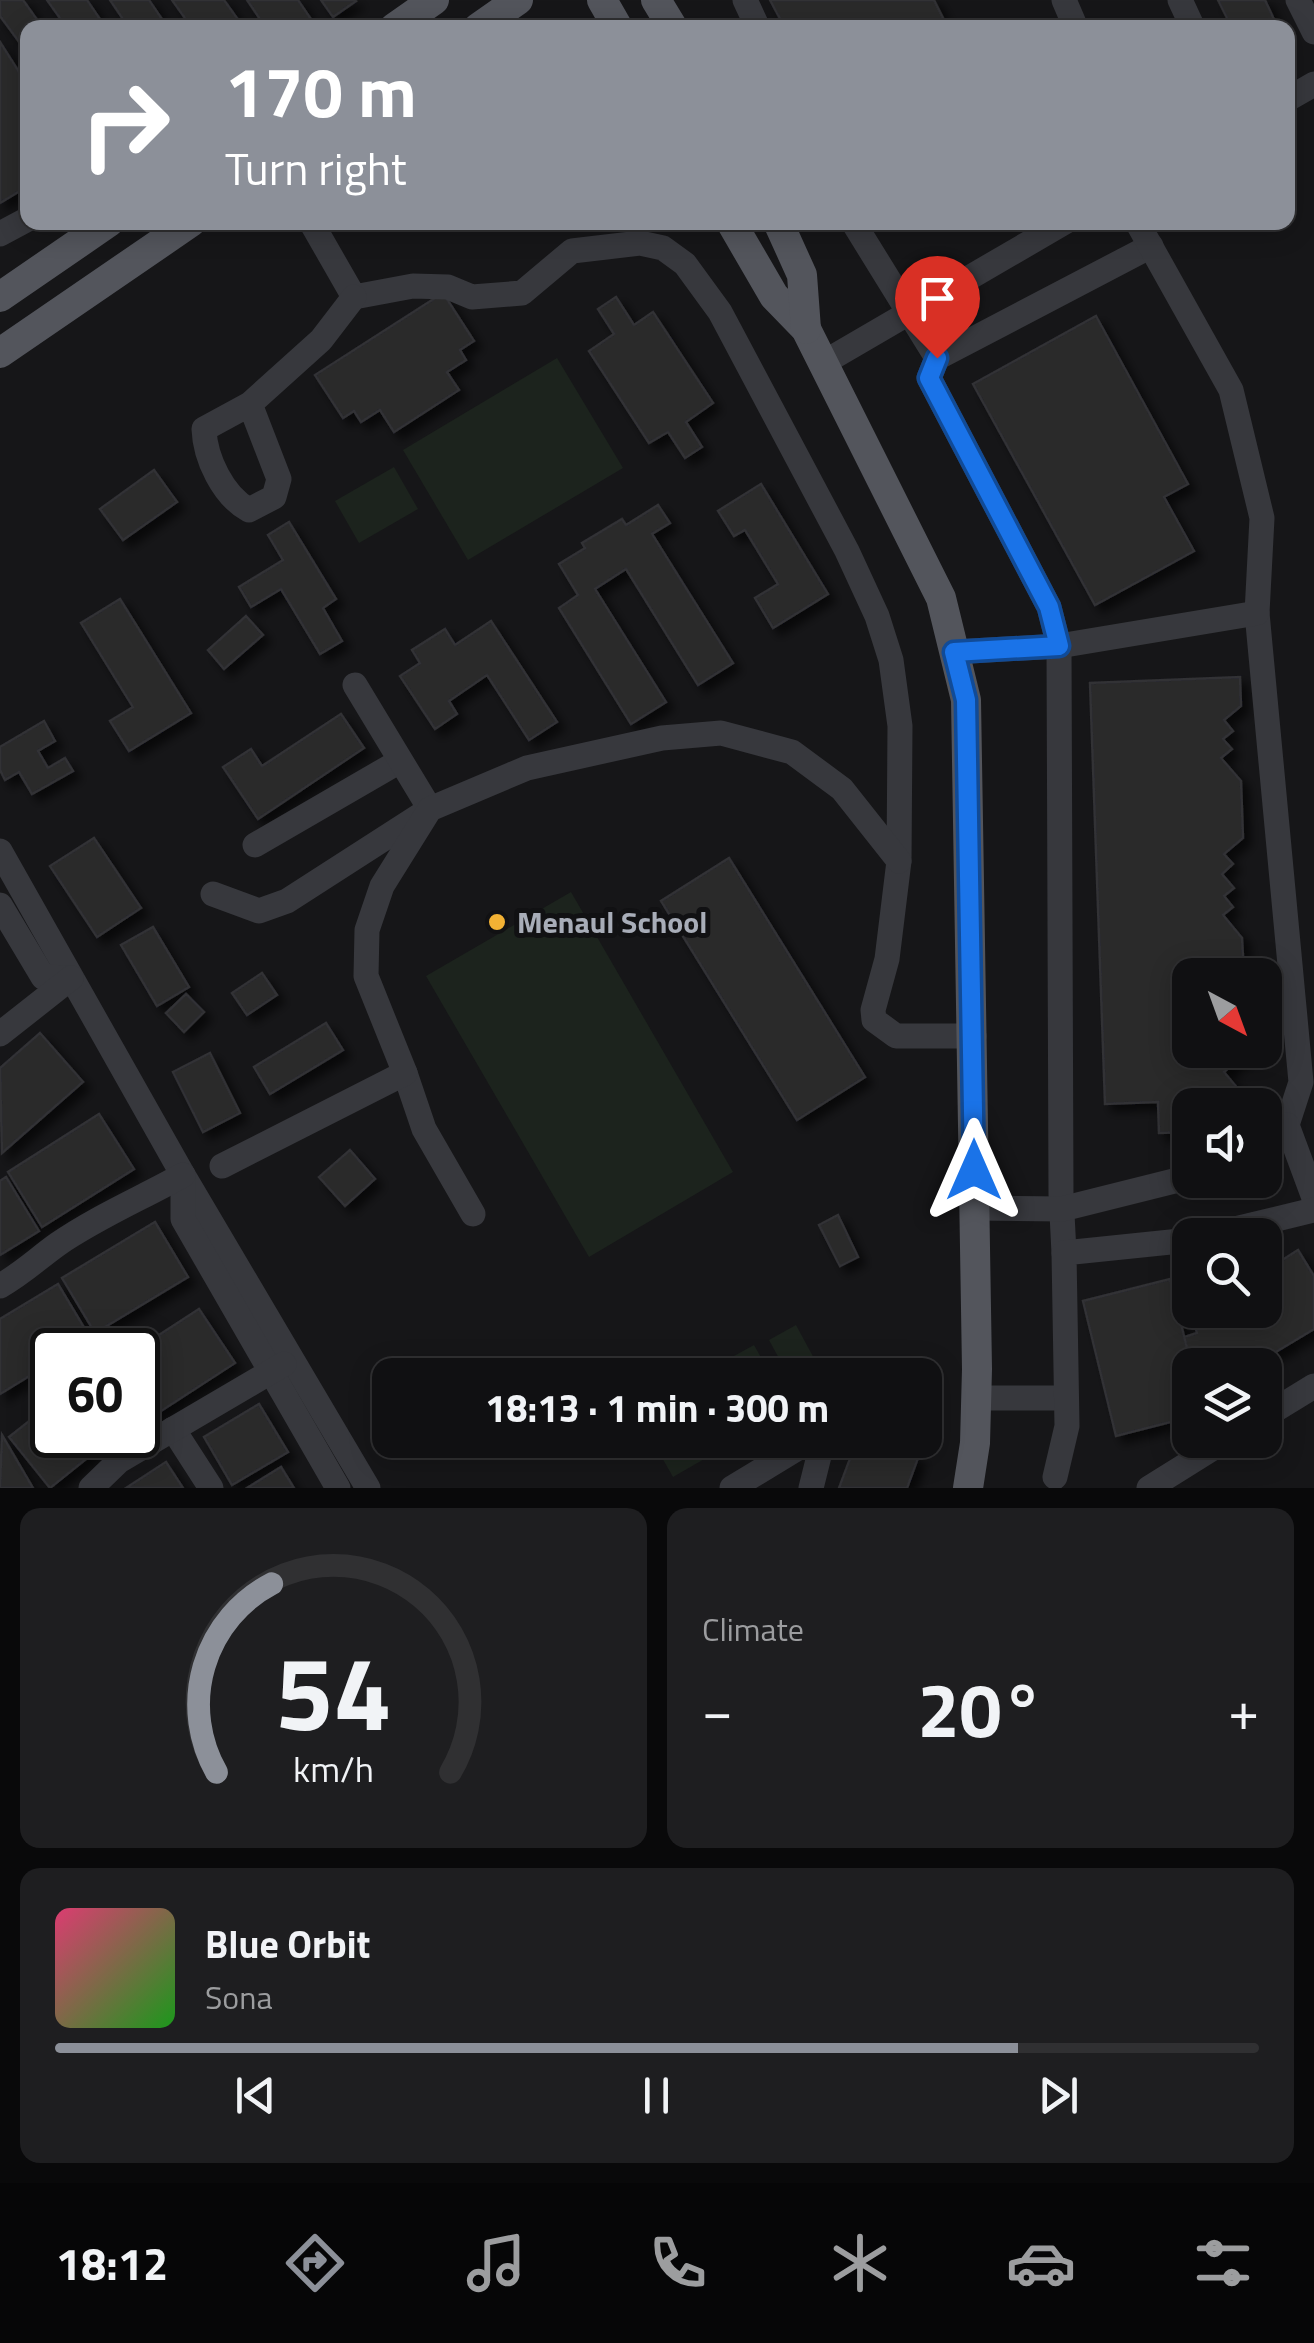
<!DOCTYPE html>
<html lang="en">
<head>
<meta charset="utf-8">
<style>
  :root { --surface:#101012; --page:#1e1e20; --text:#f1f3f6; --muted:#9c9d9f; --line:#303032; --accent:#8c9099 }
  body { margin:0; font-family:"Titillium Web",sans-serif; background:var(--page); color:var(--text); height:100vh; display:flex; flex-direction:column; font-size:38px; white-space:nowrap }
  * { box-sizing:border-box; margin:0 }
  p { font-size:32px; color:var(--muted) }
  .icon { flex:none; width:55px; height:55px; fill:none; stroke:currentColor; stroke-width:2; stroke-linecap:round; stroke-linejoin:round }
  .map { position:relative; height:1488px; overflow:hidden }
  .details { display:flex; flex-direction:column; gap:20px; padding:20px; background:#09090a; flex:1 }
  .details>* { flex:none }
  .top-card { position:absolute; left:20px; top:20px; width:1275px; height:210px; border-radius:20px; box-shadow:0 5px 25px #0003,0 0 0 2px var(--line); background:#8c9099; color:#fff; overflow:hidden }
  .needle { width:65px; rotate:139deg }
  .fabs { position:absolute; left:1172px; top:958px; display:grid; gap:20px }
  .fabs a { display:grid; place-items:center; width:110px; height:110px; border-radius:20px; background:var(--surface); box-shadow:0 5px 25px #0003,0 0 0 2px var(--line); font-size:50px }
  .speed { position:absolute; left:30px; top:1328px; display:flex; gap:20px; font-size:50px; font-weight:700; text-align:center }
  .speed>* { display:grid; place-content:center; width:130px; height:130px; border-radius:50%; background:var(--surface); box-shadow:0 5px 25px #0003,0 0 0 2px var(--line); line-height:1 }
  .speed .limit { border:5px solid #111; border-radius:15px; background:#fff; color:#111 }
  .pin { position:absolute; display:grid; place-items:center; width:85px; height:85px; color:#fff; margin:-102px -42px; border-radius:50% 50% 50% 0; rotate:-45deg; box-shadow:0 0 10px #0007 }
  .pin .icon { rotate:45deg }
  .me { position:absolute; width:110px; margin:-55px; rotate:0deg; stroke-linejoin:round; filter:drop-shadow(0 0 8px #0008) }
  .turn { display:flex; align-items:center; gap:35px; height:210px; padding:0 40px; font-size:45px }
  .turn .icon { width:130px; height:130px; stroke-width:2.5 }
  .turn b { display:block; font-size:70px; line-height:85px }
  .big { font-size:75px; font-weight:700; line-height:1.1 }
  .details .card { flex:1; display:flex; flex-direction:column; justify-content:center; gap:15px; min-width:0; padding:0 35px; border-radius:20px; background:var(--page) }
  .details .dial { align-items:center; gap:0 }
  .dial svg { height:260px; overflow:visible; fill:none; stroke:var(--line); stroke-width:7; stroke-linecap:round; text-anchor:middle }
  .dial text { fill:var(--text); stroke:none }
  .song { display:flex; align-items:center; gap:30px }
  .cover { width:120px; height:120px; border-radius:15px; background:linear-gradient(135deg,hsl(340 70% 55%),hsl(120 70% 35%)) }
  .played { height:10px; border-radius:5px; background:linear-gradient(90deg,var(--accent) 80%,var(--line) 80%) }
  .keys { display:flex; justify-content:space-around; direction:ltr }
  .heat { display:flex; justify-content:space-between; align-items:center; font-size:55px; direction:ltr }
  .details .tiles { flex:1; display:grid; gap:20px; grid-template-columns:1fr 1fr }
  .card:last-child { grid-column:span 2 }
  .trip { position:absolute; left:372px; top:1358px; width:570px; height:100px; border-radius:20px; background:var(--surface); box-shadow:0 5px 25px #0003,0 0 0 2px var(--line); font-weight:700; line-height:100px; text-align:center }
  .menu { display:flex; height:160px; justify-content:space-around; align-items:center; background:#060607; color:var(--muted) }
  .menu .icon { width:70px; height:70px }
  .menu .on { color:var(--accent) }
  .menu b { font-size:45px; color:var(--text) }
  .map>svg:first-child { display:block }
  .green { fill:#1c231d }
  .building { fill:#29292c; stroke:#303034; stroke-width:2.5; filter:url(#shadow) }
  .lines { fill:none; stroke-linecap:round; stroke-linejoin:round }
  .minor { stroke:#37383d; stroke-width:25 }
  .major { stroke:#53555c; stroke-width:30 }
  .route-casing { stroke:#114b97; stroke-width:25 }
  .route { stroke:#1a73e8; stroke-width:18 }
  .poi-dot { fill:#f2b134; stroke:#111113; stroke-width:4 }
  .labels { text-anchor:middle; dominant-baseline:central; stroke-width:10; stroke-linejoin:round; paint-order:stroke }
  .poi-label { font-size:30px; font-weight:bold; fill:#a8adb8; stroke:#111113; text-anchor:start }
</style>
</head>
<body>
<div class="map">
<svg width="1314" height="1488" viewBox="0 0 1314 1488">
  <defs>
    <filter id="shadow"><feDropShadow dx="7" dy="7" stdDeviation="5" flood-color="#0009"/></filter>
  </defs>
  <rect width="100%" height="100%" fill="#161618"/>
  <!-- green -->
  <g class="green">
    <polygon points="557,358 623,468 468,560 403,450"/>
    <polygon points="394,467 418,509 359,543 335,501"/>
    <polygon points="571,892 733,1172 589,1257 426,976"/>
    <polygon points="796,1325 823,1375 788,1375 769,1340"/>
    <polygon points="754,1345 771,1375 731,1375 723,1362"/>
    <polygon points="652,1440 695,1440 706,1458 673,1477"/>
  </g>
  <!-- building -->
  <g class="building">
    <polygon points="0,0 23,0 43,28 28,28 28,54 0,16"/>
    <polygon points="47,0 87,0 106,28 67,28"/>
    <polygon points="110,0 149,0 168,28 129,28"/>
    <polygon points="172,0 224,0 244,28 192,28"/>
    <polygon points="247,0 298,0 317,28 266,28"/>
    <polygon points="321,0 355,0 356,1 333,17"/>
    <polygon points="770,0 934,0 948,28 785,28"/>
    <polygon points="1218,0 1265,0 1278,28 1232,28"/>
    <polygon points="0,42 28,86 28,186 0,203"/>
    <polygon points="443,293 474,341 460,350 466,360 447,372 459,390 394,432 380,410 361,422 354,411 343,418 315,375"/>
    <polygon points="616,297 634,325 653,312 713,403 686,422 702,447 685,458 668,432 649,443 589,351 614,334 598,309"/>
    <polygon points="1096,316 1188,484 1164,497 1194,551 1095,605 973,384"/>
    <polygon points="154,470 177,502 123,540 100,509"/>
    <polygon points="761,484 828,594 773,628 755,598 778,584 745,530 734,536 718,511"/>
    <polygon points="658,505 670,523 652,534 733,663 698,685 626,569 595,589 666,702 631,724 559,608 578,595 559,564 585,548 582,543 622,519 626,525"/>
    <polygon points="289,522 336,599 323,608 342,641 320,654 281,589 251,607 239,587 283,560 268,535"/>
    <polygon points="120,599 191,713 129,751 110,721 133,707 81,623"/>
    <polygon points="246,616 263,635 224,669 208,650"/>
    <polygon points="491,621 557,722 529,740 487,675 449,701 457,714 435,729 400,676 420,663 412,650 445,629 455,645"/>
    <polygon points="1240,677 1241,706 1224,720 1233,731 1223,739 1232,749 1221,758 1241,781 1243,838 1224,854 1233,864 1222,874 1234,888 1224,896 1233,907 1223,915 1242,938 1244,975 1190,975 1190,1050 1242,1050 1245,1054 1224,1072 1244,1096 1245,1105 1190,1105 1190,1132 1159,1133 1158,1102 1105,1104 1090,683"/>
    <polygon points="341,714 364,748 258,819 223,767 251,749 262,766"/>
    <polygon points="44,721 55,741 38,751 48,768 65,758 73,771 32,794 19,772 5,780 0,770 0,747"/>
    <polygon points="94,838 141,908 97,937 50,866"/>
    <polygon points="729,858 865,1077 797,1120 661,901"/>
    <polygon points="153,927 189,987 157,1006 121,945"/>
    <polygon points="262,973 277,995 247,1015 232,993"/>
    <polygon points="186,994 204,1012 184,1032 166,1013"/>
    <polygon points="326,1023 343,1050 270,1094 254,1067"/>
    <polygon points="40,1033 83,1082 2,1153 0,1068"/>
    <polygon points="210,1053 240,1113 203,1132 173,1072"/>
    <polygon points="99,1114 134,1169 42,1227 8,1172"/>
    <polygon points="350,1150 375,1179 345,1206 319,1177"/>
    <polygon points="6,1177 39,1231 0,1255 0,1181"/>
    <polygon points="838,1215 858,1257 840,1266 819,1225"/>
    <polygon points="155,1222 188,1277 95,1333 62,1278"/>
    <polygon points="1298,1250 1314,1276 1314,1329 1254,1365 1191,1365 1184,1337 1197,1333 1192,1316 1201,1310 1265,1310 1265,1271"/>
    <polygon points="1170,1279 1191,1365 1190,1417 1116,1436 1083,1301"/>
    <polygon points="58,1284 91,1339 73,1350 52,1350 52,1362 0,1394 0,1319"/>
    <polygon points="199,1309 235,1363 144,1422 138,1412 136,1350"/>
    <polygon points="52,1403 52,1435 116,1435 50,1488 9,1437"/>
    <polygon points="259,1404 288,1452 232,1485 204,1437"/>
    <polygon points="2,1435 33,1488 0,1488"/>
    <polygon points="857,1440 871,1440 918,1458 907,1488 839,1488"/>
    <polygon points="166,1462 183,1488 126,1488"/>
    <polygon points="281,1467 294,1488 247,1488"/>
  </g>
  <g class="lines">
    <!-- minor -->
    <g class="minor">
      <polyline points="745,0 758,28"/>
      <polyline points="1064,0 1076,28"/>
      <polyline points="1180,0 1193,28"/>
      <polyline points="1298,0 1314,32"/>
      <polyline points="1288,99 1314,84"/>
      <polyline points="311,222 354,297 413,286 448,287 472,297 522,293 572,251 640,243 663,248 685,264 720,312 847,551 877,616 891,660 900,726 899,861 887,959 873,1010 874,1020 896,1036 974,1036"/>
      <polyline points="853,222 937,358 929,378 1049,607 1059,646 1061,1194 1064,1253"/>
      <polyline points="0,234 28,219"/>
      <polyline points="937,358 1151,246"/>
      <polyline points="823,363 1065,222"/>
      <path d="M250 404 279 479 274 497 249 510C223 496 205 458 204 429L250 404 321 340 354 297"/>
      <polyline points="1257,613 1301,1082 1287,1125 1265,1144"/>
      <polyline points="954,652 1059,646 1257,613 1262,518 1231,390 1137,222"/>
      <polyline points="255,845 400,761"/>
      <polyline points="0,851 183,1175 368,1488"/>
      <polyline points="213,894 259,911 287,901 430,809 355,685"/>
      <polyline points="0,905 43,977 71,978"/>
      <polyline points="0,1034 71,978"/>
      <polyline points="405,1073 424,1129 473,1214"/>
      <polyline points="1287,1125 1314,1198"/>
      <polyline points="222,1166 405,1073 366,976 367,930 382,886 430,809 527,768 662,738 721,733 792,752 842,789 899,861"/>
      <polyline points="183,1175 183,1219 338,1488"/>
      <polyline points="975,1208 1062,1209 1190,1177"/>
      <polyline points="1210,1235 1314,1210"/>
      <path d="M0 1286C23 1273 37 1259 58 1244 97 1217 142 1198 183 1175"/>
      <polyline points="976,1398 1066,1398"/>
      <polyline points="1265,1416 1314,1386"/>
      <polyline points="173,1429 211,1488"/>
      <polyline points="1055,1477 1067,1426 1064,1253 1190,1240"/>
      <polyline points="91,1488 119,1461 284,1364"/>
      <polyline points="732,1488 811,1440"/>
      <polyline points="811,1488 823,1440"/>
      <polyline points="1149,1488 1226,1440"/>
    </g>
    <!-- major -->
    <g class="major">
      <polyline points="602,0 618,28"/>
      <polyline points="656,0 673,28"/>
      <polyline points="394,28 434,0"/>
      <polyline points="478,28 518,0"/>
      <polyline points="731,222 774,296 806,329 941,598 966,700 977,1369 975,1443 968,1488"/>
      <polyline points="778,222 802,275 806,329"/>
      <polyline points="0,297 109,222"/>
      <polyline points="0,353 191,222"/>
    </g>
  </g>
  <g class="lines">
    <defs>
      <polyline id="route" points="937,358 929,378 1049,607 1059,646 954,652 966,700 974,1170"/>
    </defs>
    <!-- route casing -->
    <use href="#route" class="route-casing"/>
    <!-- route -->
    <use href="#route" class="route"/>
  </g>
  <!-- markers -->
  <circle class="poi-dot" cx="497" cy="922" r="10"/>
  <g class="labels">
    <!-- poi labels -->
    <g class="poi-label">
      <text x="517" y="922">Menaul School</text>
    </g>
  </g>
</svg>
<div class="fabs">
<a><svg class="needle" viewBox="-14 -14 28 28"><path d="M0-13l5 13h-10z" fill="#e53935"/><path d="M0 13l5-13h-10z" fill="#9c9d9f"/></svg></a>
<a><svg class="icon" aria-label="sound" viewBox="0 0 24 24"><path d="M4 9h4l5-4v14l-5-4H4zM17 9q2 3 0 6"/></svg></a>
<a><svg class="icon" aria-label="search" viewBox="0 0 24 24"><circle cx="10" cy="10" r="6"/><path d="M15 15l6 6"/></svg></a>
<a><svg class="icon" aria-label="layers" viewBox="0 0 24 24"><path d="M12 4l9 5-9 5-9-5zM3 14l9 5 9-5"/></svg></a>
</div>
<div class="speed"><div class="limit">60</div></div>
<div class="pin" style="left:937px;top:358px;background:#d93025"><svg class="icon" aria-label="arrive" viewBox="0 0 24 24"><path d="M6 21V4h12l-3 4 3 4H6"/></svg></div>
<svg class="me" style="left:974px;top:1170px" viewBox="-20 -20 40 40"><path d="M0-17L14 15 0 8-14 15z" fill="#1a73e8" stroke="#fff" stroke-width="4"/></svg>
<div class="trip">18:13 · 1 min · 300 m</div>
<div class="top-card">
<div class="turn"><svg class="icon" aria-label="right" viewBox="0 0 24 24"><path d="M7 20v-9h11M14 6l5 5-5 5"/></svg><div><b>170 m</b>Turn right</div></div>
</div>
</div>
<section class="details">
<div class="tiles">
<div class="card dial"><svg viewBox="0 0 100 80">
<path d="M14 69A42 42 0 1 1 86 69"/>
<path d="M14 69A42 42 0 0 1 31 11" stroke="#8c9099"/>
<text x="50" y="56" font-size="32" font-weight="700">54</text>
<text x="50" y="72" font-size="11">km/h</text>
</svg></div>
<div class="card"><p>Climate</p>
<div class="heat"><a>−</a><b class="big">20°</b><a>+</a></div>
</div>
<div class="card">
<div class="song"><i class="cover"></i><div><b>Blue Orbit</b><p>Sona</p></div></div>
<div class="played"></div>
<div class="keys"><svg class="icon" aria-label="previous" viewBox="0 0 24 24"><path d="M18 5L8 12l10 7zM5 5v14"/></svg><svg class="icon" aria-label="pause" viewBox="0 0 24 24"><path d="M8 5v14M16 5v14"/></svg><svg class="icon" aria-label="next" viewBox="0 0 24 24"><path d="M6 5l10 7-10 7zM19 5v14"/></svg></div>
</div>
</div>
</section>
<nav class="menu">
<b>18:12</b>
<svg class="icon on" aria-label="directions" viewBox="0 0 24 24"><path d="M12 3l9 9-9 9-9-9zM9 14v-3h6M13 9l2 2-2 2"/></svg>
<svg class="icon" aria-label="music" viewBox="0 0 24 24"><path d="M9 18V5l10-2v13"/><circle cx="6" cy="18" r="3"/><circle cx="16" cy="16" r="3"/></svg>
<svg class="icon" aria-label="phone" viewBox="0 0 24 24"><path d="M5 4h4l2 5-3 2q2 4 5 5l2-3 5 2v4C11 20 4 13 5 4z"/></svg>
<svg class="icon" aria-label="climate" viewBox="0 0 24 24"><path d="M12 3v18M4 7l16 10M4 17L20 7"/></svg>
<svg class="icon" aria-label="car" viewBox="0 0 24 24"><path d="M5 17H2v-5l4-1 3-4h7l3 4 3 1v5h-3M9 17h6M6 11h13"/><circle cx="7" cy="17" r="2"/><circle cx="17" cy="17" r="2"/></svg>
<svg class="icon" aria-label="filters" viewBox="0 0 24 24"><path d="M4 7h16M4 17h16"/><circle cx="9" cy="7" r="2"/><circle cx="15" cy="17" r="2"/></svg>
</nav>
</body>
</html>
